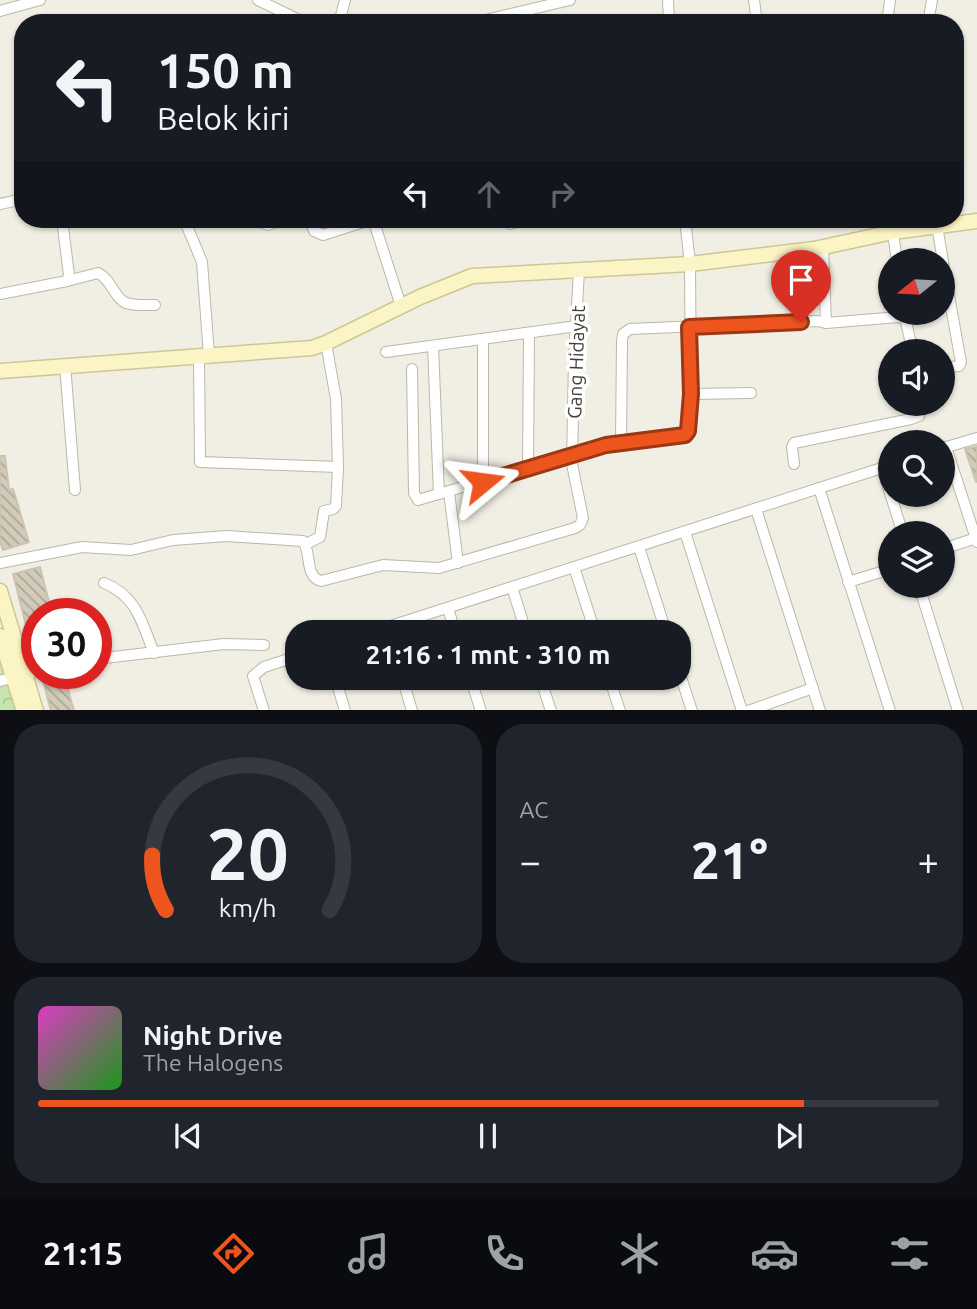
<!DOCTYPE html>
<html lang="id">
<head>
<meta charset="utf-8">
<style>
  :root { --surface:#171b24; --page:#20242c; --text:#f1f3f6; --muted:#9ea1a6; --line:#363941; --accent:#ee541e }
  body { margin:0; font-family:Ubuntu,sans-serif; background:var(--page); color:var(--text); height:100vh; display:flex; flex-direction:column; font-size:26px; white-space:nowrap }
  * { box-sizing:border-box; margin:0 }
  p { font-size:23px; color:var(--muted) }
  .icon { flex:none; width:38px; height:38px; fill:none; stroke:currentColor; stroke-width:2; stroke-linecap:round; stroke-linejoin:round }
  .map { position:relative; height:710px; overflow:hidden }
  .side { display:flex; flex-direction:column; gap:14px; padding:14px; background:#0d0f14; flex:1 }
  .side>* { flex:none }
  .hud { position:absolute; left:14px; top:14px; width:950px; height:214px; border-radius:28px; box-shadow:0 2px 5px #0004; background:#171b24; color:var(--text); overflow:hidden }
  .needle { width:46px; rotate:252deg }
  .tools { position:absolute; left:878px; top:248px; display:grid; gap:14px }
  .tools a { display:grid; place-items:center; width:77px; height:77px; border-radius:50%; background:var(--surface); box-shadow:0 2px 5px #0004; font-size:35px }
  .speed { position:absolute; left:21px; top:598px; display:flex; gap:14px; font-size:35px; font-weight:700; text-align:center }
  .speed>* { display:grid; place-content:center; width:91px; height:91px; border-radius:50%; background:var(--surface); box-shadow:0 2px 5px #0004; line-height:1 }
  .speed .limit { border:10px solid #d22; background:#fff; color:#111 }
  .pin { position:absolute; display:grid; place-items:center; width:60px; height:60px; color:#fff; margin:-72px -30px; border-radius:50% 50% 50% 0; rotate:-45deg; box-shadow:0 0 7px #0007 }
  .pin .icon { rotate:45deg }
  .me { position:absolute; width:77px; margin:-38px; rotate:74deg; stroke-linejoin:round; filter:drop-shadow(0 0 5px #0008) }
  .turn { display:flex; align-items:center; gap:24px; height:147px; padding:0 28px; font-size:32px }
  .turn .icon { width:91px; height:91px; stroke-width:2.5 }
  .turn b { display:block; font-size:49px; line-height:60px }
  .lanes { display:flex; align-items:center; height:66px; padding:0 28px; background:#0003; justify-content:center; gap:35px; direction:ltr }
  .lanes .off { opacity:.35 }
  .big { font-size:52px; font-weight:700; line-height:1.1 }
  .side .tile { flex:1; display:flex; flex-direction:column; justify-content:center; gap:10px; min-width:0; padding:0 24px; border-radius:28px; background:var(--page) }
  .side .dial { align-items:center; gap:0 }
  .dial svg { height:182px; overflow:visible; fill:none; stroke:var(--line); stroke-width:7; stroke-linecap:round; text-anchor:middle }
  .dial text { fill:var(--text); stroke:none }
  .song { display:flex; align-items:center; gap:21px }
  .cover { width:84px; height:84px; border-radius:10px; background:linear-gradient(135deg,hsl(310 70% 55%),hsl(120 70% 35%)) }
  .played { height:7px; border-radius:4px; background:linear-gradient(90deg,var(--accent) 85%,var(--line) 85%) }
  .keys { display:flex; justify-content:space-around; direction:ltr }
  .heat { display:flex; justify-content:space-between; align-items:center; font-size:38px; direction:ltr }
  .side .tiles { flex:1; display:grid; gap:14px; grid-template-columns:1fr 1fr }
  .tile:last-child { grid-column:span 2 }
  .trip { position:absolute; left:285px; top:620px; width:406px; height:70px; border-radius:28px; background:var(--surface); box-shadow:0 2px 5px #0004; font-weight:700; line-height:70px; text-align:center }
  .dock { display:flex; height:112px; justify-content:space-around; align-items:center; background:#090b0e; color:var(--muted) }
  .dock .icon { width:49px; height:49px }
  .dock .selected { color:var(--accent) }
  .dock b { font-size:32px; color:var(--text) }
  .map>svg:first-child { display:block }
  .forest { fill:url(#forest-crowns) }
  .building { fill:url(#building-back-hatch); stroke:#ccc4ae; stroke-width:2 }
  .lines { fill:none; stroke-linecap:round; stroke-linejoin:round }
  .street-casing { stroke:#bcb7a7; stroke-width:12 }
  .secondary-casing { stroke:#cfc696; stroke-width:17 }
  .street { stroke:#fff; stroke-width:10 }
  .secondary { stroke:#fbf4c4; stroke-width:14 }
  .route-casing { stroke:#9b3714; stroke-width:18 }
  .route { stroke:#ee541e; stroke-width:12 }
  .labels { text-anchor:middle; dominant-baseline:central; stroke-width:7; stroke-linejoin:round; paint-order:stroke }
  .street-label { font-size:19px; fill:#433f34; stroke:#fff }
</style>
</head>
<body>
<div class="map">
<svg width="977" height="711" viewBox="0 0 977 711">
  <defs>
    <pattern id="forest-crowns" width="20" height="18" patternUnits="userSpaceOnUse" patternTransform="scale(1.75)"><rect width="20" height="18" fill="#c6e4ae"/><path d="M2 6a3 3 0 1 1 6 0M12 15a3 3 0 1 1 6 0" fill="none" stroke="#abc596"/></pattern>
    <pattern id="building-back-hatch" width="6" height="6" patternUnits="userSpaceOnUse" patternTransform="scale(1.75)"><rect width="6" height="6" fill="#d2cbba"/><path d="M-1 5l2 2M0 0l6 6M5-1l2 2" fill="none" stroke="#aca698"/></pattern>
  </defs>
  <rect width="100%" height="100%" fill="#f1efe4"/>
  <!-- forest -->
  <polygon class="forest" points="11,662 26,710 0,711 0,665"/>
  <!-- building -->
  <g class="building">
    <polygon points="977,446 977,482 976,482 965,449"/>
    <polygon points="0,456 5,456 9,490 13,489 29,542 3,550 0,541"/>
    <polygon points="40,567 52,614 37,614 37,657 34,657 13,574"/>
    <polygon points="64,675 74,711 51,711 43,681"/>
  </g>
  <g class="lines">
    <defs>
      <g id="street">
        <polyline points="258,0 297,19 315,23"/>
        <polyline points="668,0 669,23"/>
        <polyline points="754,0 757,23"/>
        <polyline points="0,11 40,0"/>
        <polyline points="339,23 345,0"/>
        <polyline points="473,23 570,0"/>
        <polyline points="887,23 890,0"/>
        <polyline points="928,23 932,0"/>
        <polyline points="0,204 23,199"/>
        <polyline points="184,219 202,262 209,355"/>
        <polyline points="260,219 263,223 268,225 283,219"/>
        <polyline points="310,219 314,231 323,235 373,219"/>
        <polyline points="373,219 401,306"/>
        <polyline points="891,219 897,261"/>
        <polyline points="510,224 525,219"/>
        <polyline points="937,226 943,261"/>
        <polyline points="823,247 826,323"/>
        <polyline points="943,263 961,362 959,366 943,368"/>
        <path d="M67 281 98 273C111 279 115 299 126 303 134 306 146 305 155 305"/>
        <polyline points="0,294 67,281 69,275 62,219"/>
        <polyline points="483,339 483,482"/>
        <polyline points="433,346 439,494"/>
        <polyline points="386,352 577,326"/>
        <polyline points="199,356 200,462 338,467 336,399 326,343"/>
        <polyline points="65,365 75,490"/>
        <polyline points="412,369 414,493 418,500 606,445 685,435 688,431 691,394 690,264 685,219"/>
        <polyline points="691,394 751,393"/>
        <polyline points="621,443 622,341 623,334 630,329 818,321 826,323 899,317 905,318 913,352"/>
        <polyline points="946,447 977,542"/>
        <polyline points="943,448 977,438"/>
        <polyline points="794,464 792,447 794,443 911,419 919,416 919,404"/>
        <polyline points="882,468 903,534"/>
        <polyline points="528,469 529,333"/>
        <polyline points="819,488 890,711"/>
        <polyline points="449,492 458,563"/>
        <polyline points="756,509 820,711"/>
        <polyline points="685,532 742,711"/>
        <polyline points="306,544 320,537 324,511 333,509 336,506 338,467"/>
        <polyline points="639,547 666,632"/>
        <polyline points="943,549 976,538"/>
        <path d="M0 563 82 547 131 550 173 540 227 536 303 541C312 553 304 576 321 581L383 565 439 568 575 528 580 525 583 518 572 464 574 359 579 270"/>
        <polyline points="574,567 595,632"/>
        <polyline points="848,582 891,569"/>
        <path d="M104 583C137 596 142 623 154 653"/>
        <polyline points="919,586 958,711"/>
        <polyline points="512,587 526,632"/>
        <polyline points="448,608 455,632"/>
        <polyline points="372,632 891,465"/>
        <polyline points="96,659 224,644 264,645"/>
        <polyline points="679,671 692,711"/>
        <polyline points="335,677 345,711"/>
        <polyline points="402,677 412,711"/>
        <polyline points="470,677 481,711"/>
        <polyline points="540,677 551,711"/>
        <polyline points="609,677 620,711"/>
        <polyline points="0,681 37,671"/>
        <polyline points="264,711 253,676 264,667 298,656"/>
        <polyline points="748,711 813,688"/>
      </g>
      <g id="secondary">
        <polyline points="0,371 312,348 326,343 420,297 472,276 690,264 814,249 893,232 977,221"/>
        <polyline points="0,591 36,711"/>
        <polyline points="0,636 24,711"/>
      </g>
    </defs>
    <!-- street casing -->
    <use href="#street" class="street-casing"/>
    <!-- secondary casing -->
    <use href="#secondary" class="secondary-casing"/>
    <!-- street -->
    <use href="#street" class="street"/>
    <!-- secondary -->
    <use href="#secondary" class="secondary"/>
  </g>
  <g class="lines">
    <defs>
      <polyline id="route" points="483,482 606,445 685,435 688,431 691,394 689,327 801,322"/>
    </defs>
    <!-- route casing -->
    <use href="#route" class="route-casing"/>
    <!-- route -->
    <use href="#route" class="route"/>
  </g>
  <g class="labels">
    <!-- street labels -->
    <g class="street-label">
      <text transform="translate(576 362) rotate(-88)">Gang Hidayat</text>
    </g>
  </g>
</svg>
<div class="tools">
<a><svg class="needle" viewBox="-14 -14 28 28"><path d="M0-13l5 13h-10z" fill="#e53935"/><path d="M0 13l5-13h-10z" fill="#9ea1a6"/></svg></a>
<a><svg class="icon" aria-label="sound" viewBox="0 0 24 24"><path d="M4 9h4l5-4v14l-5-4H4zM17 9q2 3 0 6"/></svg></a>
<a><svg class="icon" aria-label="search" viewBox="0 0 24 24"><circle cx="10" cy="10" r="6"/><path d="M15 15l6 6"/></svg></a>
<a><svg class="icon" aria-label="layers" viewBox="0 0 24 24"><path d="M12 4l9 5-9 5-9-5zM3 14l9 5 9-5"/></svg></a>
</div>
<div class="speed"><div class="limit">30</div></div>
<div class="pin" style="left:801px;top:322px;background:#d93025"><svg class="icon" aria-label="arrive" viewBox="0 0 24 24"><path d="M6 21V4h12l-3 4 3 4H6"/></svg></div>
<svg class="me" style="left:483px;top:482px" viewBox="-20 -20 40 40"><path d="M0-17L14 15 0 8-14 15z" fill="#ee541e" stroke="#fff" stroke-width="4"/></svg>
<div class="trip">21:16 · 1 mnt · 310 m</div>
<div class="hud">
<div class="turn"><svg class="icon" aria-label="left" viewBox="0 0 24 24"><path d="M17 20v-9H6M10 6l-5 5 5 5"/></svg><div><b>150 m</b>Belok kiri</div></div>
<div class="lanes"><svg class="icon" aria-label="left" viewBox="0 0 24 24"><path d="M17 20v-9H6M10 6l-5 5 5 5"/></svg><svg class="icon off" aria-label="ahead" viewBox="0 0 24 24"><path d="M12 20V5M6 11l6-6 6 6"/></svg><svg class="icon off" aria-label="right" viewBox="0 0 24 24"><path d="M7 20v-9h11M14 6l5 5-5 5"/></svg></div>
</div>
</div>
<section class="side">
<div class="tiles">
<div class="tile dial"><svg viewBox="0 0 100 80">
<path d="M14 69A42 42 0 1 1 86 69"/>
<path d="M14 69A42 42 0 0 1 8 45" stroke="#ee541e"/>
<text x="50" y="56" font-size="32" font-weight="700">20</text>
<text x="50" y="72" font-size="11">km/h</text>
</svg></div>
<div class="tile"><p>AC</p>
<div class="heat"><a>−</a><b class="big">21°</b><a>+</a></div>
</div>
<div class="tile">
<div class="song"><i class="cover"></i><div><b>Night Drive</b><p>The Halogens</p></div></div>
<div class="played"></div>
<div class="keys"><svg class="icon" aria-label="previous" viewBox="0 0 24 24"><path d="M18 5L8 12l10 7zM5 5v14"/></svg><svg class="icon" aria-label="pause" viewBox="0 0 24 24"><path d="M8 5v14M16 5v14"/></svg><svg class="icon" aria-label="next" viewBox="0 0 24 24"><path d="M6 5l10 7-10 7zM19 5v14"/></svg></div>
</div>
</div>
</section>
<nav class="dock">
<b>21:15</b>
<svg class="icon selected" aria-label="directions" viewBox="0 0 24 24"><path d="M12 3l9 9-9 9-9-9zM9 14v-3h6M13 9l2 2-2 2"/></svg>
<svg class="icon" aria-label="music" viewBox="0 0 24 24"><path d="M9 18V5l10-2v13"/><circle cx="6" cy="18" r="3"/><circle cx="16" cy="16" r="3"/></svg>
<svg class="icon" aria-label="phone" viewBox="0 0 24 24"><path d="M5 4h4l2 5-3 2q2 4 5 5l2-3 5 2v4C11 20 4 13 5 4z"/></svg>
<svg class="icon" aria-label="climate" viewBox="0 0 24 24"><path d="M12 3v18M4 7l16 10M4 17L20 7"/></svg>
<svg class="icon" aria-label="car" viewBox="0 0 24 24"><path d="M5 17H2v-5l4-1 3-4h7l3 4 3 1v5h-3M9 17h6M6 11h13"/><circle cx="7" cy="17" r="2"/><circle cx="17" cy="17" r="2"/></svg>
<svg class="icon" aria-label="filters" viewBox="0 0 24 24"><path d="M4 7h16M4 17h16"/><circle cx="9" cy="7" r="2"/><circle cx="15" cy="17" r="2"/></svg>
</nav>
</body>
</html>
